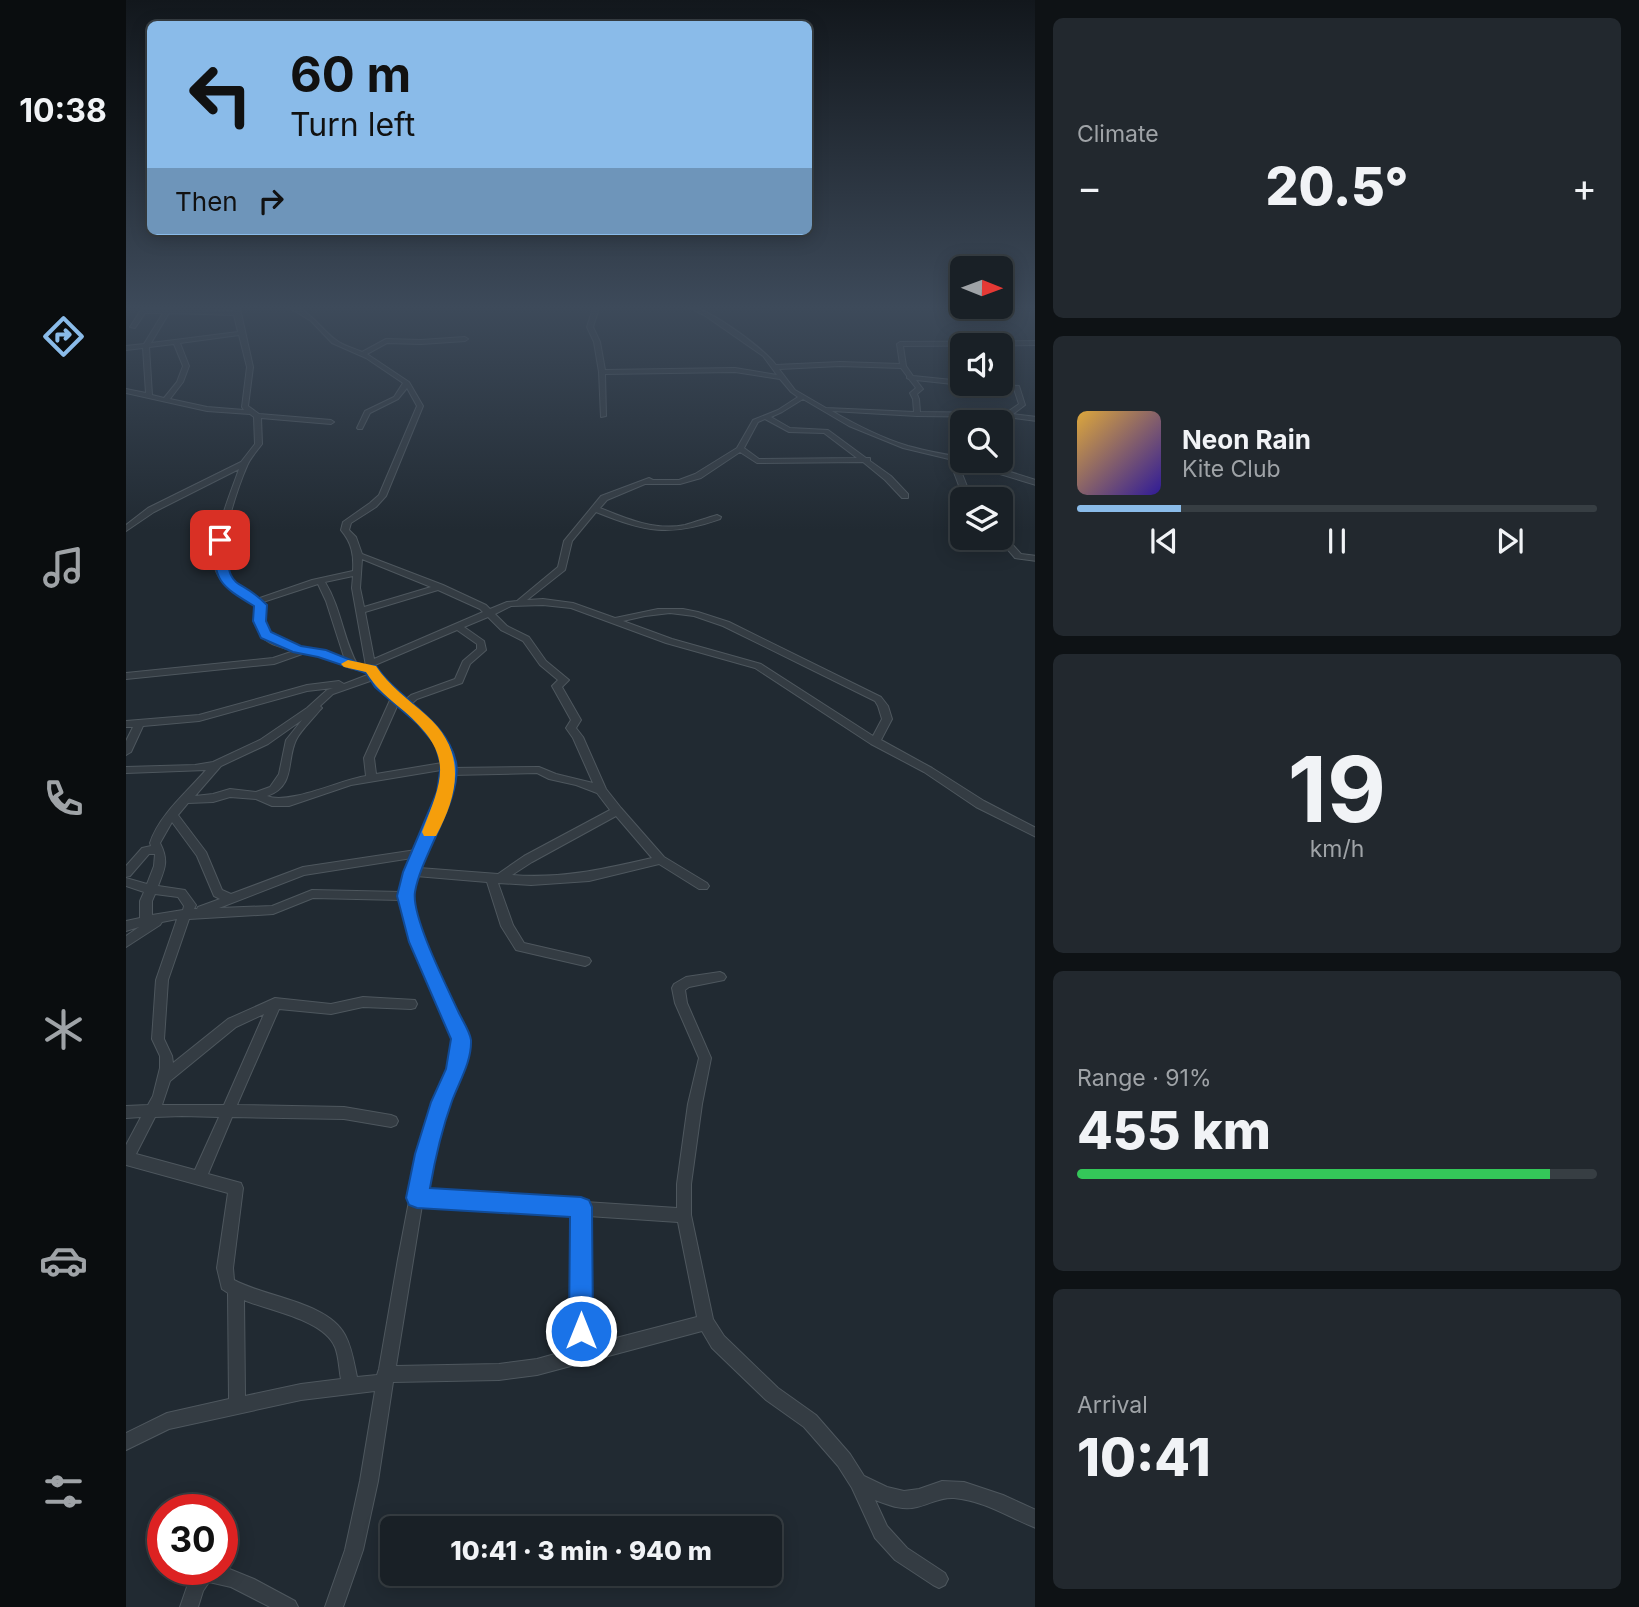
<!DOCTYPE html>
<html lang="en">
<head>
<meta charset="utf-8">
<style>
  :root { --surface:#192026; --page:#22282e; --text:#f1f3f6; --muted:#9fa3a7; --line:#373e43; --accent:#8abbe9 }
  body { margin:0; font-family:Inter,sans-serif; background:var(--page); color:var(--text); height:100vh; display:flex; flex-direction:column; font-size:26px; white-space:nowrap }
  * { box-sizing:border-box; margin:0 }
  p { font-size:23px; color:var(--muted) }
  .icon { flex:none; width:38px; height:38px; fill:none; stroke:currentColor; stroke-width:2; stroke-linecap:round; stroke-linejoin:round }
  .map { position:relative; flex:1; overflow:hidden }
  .drawer { display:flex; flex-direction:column; gap:18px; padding:18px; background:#0e1215; width:604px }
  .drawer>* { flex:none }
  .guide { position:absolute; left:21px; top:21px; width:665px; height:214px; border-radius:10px; box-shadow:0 4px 18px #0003,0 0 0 2px var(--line); background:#8abbe9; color:#111; overflow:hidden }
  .needle { width:46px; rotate:91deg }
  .tools { position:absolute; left:824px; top:256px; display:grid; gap:14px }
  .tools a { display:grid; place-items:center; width:63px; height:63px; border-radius:10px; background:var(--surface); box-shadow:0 4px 18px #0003,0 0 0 2px var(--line); font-size:35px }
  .speed { position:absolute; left:21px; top:1494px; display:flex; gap:14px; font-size:35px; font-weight:700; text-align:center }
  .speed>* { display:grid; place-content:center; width:91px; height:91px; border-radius:50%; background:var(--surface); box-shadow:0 4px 18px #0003,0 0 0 2px var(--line); line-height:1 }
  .speed .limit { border:10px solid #d22; background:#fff; color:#111 }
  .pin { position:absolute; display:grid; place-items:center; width:60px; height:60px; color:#fff; margin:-30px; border-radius:14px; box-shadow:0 4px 10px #0006 }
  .me { position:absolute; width:77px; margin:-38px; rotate:0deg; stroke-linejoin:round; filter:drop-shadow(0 0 5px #0008) }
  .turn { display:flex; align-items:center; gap:24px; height:147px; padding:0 28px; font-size:32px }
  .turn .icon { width:91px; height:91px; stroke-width:2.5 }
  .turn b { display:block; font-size:49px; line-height:60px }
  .then { display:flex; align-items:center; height:66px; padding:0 28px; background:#0003; gap:14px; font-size:26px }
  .big { font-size:52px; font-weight:800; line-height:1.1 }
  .drawer .widget { flex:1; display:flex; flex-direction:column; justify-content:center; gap:10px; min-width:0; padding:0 24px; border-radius:10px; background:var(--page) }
  .drawer .dial { align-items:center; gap:0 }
  .dial b { font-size:91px; line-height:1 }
  .song { display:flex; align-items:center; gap:21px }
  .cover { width:84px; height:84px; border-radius:10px; background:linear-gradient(135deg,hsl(40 70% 55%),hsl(250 70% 35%)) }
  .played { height:7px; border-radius:4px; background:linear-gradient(90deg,var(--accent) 20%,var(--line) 20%) }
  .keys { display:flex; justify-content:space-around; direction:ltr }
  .heat { display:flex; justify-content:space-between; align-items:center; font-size:38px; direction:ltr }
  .charge { height:10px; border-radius:5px; background:linear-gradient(90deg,#34c759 91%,var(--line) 0) }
  .trip { position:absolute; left:254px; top:1516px; width:402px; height:70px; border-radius:10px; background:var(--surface); box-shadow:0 4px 18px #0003,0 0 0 2px var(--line); font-weight:800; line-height:70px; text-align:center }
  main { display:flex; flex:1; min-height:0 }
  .tab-bar { display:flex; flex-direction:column; width:126px; justify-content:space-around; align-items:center; background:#0a0d0f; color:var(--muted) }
  .tab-bar .icon { width:49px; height:49px }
  .tab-bar .current { color:var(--accent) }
  .tab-bar b { font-size:32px; color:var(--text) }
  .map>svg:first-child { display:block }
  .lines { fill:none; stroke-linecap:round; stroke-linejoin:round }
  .minor-casing { stroke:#4e575e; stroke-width:2 }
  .minor { fill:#343c43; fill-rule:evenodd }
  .route { fill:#1a73e8; stroke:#114b97; stroke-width:2 }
  .slow { fill:#f59e0b }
</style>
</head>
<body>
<main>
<nav class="tab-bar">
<b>10:38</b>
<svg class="icon current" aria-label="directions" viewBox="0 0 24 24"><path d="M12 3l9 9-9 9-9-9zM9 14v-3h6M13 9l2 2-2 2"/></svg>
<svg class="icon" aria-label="music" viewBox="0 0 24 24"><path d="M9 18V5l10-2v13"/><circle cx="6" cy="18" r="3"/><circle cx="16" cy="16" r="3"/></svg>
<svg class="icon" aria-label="phone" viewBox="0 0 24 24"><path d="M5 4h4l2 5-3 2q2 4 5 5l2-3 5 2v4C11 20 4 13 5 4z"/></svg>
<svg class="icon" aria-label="climate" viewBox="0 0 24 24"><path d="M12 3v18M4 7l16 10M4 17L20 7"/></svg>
<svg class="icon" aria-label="car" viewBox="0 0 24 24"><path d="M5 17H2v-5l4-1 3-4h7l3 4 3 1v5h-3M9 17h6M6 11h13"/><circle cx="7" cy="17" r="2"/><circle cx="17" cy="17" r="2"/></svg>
<svg class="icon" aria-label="filters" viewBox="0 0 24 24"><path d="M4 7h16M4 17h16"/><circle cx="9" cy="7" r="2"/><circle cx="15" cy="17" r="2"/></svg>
</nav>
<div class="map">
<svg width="910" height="1607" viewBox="0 0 910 1607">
  <rect width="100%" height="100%" fill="#212a32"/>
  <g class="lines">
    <defs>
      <g id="minor">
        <path d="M106 305H112L115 313 127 367 122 406 133 414 205 420 208 422 205 424 135 418 136 444C131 451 124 458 121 466 112 486 90 552 98 571 105 585 119 592 131 599L186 580 227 571C228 555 226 543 215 530L217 522 244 503 253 495 291 406 281 388 272 399 244 413 236 429H232L231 428 239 411 268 397 277 383 240 358 206 343 185 321 159 305C182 305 193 328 210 340 217 346 228 348 236 352L260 339 295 340 339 337 342 339 339 341 295 344 261 343 241 354 283 382 297 406 260 496 250 507 225 523 223 530 230 537 236 554 317 585 360 605 364 609 381 602 391 601 432 567 438 541 475 496 523 478 527 480H553L569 474 611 448 627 420 652 410 672 397 665 392 654 379 609 372 479 374 480 416 475 417 473 372 468 342 461 327 468 305H474L467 327 474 342 479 370 609 368 651 375 637 356 578 315 558 305C580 305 637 348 650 365L714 362 774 364 771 344 774 342 910 341V345L777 346 780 366 787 376 836 381V383H839L836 385 790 380 797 389 791 394 793 399 794 412 880 413 893 404 888 389 842 383 893 386 899 405 887 414 910 417V421L881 417 791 416 706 411C730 425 756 438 782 446 800 451 819 454 836 458V460H846L910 480V485L831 461 846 499H838L823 459 777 448 723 426 677 399 656 412 645 417 664 428 702 430 740 458H744V461L765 476 782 494V498H776L759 480 737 462 631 463 614 452 575 478 554 484H519L481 500 474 508C501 519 529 531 559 525 570 522 580 518 591 515L595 517 594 519C543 537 520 532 470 512L446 541 439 570 401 600 417 599 447 603 489 618 532 609H557L572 612 603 622 755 697 762 706 766 719 755 740 806 768 858 801 910 828V837L850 807 798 772 745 744 629 668 540 643 445 608 417 605 385 606 369 614 381 626 403 637 420 661 443 680 436 687 455 720 450 728 457 737 480 789 495 808 538 857 581 883 583 886 581 889H573L533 864 463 881 405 885 372 883 387 925 398 943 463 958 465 961 463 964 459 966 390 950 375 926 361 882 290 876 286 896 298 942 341 1039 337 1069 328 1088 306 1154 299 1192 452 1201 455 1200 459 1202 551 1208V1184L562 1104 573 1058 549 1003 546 988 548 984 560 977 594 972 598 974 600 977 598 980 563 987 559 990 561 1003 585 1058 576 1104 565 1184V1215L587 1319 598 1336 652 1388 690 1415 724 1454 738 1476 761 1487 778 1491 793 1489 816 1481 838 1482 877 1495 910 1510V1528C882 1517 859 1501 828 1498 814 1497 804 1504 791 1507 776 1511 763 1505 749 1500L761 1526 781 1548 819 1573 822 1579 819 1585 813 1588 807 1585 769 1560 749 1538 726 1488 712 1466 678 1427 640 1400 586 1348 576 1331 411 1375 373 1380 267 1382 252 1481 237 1550 217 1607H199L219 1550 234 1481 249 1391 175 1400 43 1429 0 1450V1433L41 1413 103 1399 102 1293 96 1289 91 1268 102 1193 0 1165V1145L15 1117 0 1118V1106L22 1105 27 1096 34 1068V1056L26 1039 30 980 51 919 36 922 34 925 0 947V936L13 927 0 931V921L14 918V901L18 892 0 886V878L21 884 28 866 29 854H23L4 876 0 877V866L16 848 25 846 24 843C33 815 61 792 80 770L0 773V767L69 765 87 762 134 740 181 708 201 690 207 688 181 691 73 721 17 726 5 752 0 755V741L7 727H0V721L73 715 181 685 213 681 218 684 244 674 242 672 224 668 195 656 179 653 148 664 0 679V673L147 658 168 651C153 647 133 643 131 625 130 619 131 612 131 606 116 597 97 588 90 571 81 548 105 493 113 469L28 512 0 531V525L22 508 115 462 129 444 128 417 124 414 81 411 0 393V389L20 393 17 348 0 350V346L18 344 37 313H19L9 328 4 327 15 310 17 309 108 311ZM43 313 108 315 112 332 25 343ZM113 335 121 367 116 407 118 410 81 407 44 399 57 382 63 366 54 343ZM48 344 57 366 51 382 38 398 26 395 23 347ZM714 366 775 368 781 376V378L783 379 790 388 784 393 787 399 788 412 700 408 669 390 653 369ZM639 419 663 432 698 433 731 458 633 459 618 448 632 422ZM236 559 305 587 238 607 234 588ZM227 576 226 588 240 666 231 664C217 638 215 608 199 582ZM192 584 200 601 219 660 201 652 162 644 148 638 143 634 140 628 139 605 137 602ZM312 590 354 609 357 612 248 659 239 612ZM544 613 568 616 597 626 749 701 752 706 756 719 747 736 635 664 546 639 497 621 519 616ZM362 617 375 630 397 641 414 665 432 680 426 686 445 720 440 728 447 738 467 783 430 774 413 767 325 768 328 765 326 762C327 738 301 719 284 705L291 699 336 683 344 664 360 650 358 641 338 627ZM331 630 351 644V649L337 661 329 679 285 695 279 700C266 689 254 681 249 665ZM247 680 251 686 265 698 238 758 240 776C214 780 163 805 141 796 170 786 160 761 170 740 175 730 187 719 194 710L196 708 194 706 207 694ZM272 704C289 719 317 737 316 763L250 774 248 758ZM176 720 160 740 153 774 144 787 130 792 104 789 87 794 69 796 95 766 142 744ZM315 770 314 792 290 850 177 867 105 894 96 890 80 852 52 815 62 803 87 802 104 797 130 799 146 806H163L225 785ZM411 773 423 779 450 785 471 793 484 810 398 856 372 874 293 868 324 792 325 775ZM490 816 526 858C478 869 436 879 386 875L406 862ZM46 822 71 856 88 896 94 899 72 907 71 909H68L70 905 59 890 32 886C39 868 43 861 34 843ZM286 858 275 892 186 890 146 906 93 908 178 875ZM29 894 52 897 58 906 57 910 26 915V901ZM187 898 275 900 286 942 329 1039 323 1069 314 1088 292 1154 272 1259 253 1369 251 1375 231 1377C228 1363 226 1348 219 1335 202 1302 139 1297 108 1280L107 1268 117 1188 115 1183 82 1174 106 1117 218 1119 265 1127 270 1125 272 1121 270 1117 265 1115 218 1107 111 1105 153 1009 205 1014 237 1007 285 1009 289 1008 291 1004 289 1000 237 997 205 1004 149 998 102 1019 47 1063 46 1056 38 1039 42 980 63 919 147 914ZM138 1014 98 1105H36L44 1081 110 1027ZM56 1116 93 1117 69 1170 10 1154 29 1117ZM296 1205 448 1215 447 1349 411 1359 373 1364 270 1366ZM462 1216 552 1222 571 1317 463 1345ZM118 1300C143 1311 197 1319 209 1347 213 1357 213 1369 215 1379L175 1384 119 1396Z"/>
        <polygon points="757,305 797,305 794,307"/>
        <polygon points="850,306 856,306 850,313 830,312 827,310 830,308 848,309"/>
        <polygon points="875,535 878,535 895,554 910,556 910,561 889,558 871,537 875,537"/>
        <polygon points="96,1566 128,1579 169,1601 172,1607 144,1607 105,1587 83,1582 77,1591 72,1607 54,1607 63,1581 70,1570 96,1570"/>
      </g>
    </defs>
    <!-- minor casing -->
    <use href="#minor" class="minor-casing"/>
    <!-- minor -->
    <use href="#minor" class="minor"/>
  </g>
  <!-- sky -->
  <linearGradient id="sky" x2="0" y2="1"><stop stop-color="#12171c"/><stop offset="0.58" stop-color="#3d4a5a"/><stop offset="1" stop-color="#3d4a5a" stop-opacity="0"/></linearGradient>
  <rect width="910" height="530" fill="url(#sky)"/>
  <!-- route -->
  <path class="route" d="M94 536 100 540C102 596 111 574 141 605L140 621 145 632 175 646 200 650 237 665 250 666C273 701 320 718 330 762 337 797 295 855 289 892 285 916 321 987 332 1011 336 1020 344 1031 345 1040 346 1061 333 1082 326 1101 316 1129 309 1159 304 1188L455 1197 463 1200 466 1207 467 1331 463 1339 455 1342 446 1339 443 1331 444 1217 291 1208 283 1205 280 1198 289 1154 305 1102 320 1069 325 1039 283 942 271 896 277 872 311 792 315 765 309 744 292 724 249 687 240 673 192 657 167 652 135 638 127 621 128 606C93 585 88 581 88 540Z"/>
  <!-- slow -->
  <path class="slow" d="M222 660 250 666C263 686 282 699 300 715 340 750 334 792 310 836H298L296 832C318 776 328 755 278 711 263 699 250 688 240 672L218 667 215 664Z"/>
</svg>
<div class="tools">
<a><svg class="needle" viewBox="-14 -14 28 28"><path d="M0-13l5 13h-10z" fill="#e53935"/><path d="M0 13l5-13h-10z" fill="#9fa3a7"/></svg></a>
<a><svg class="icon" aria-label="sound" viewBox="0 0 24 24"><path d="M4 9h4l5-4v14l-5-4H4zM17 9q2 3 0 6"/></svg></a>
<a><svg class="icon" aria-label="search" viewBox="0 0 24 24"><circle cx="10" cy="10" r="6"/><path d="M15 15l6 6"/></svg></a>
<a><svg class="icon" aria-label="layers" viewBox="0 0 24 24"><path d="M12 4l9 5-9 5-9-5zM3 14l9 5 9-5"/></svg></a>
</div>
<div class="speed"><div class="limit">30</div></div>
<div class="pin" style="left:94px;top:540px;background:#d93025"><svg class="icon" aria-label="arrive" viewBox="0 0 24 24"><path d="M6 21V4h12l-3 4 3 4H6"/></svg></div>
<svg class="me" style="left:455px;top:1331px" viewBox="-20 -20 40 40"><circle r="17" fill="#1a73e8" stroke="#fff" stroke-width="3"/><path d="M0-11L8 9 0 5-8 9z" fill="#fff"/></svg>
<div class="trip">10:41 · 3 min · 940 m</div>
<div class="guide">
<div class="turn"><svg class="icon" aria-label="left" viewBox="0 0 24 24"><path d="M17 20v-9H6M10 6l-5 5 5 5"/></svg><div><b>60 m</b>Turn left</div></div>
<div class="then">Then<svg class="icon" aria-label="right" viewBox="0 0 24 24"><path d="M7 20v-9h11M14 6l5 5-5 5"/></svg></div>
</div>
</div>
<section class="drawer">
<div class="widget"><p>Climate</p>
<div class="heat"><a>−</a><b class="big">20.5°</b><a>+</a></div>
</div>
<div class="widget">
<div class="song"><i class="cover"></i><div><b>Neon Rain</b><p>Kite Club</p></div></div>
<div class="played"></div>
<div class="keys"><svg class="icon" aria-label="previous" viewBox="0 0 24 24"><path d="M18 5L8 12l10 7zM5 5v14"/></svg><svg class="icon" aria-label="pause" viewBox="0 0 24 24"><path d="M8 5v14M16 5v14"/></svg><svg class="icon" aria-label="next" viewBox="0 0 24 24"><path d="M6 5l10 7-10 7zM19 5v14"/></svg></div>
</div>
<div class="widget dial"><b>19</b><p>km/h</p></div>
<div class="widget"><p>Range · 91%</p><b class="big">455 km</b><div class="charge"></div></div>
<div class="widget"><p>Arrival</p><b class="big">10:41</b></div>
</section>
</main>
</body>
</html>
